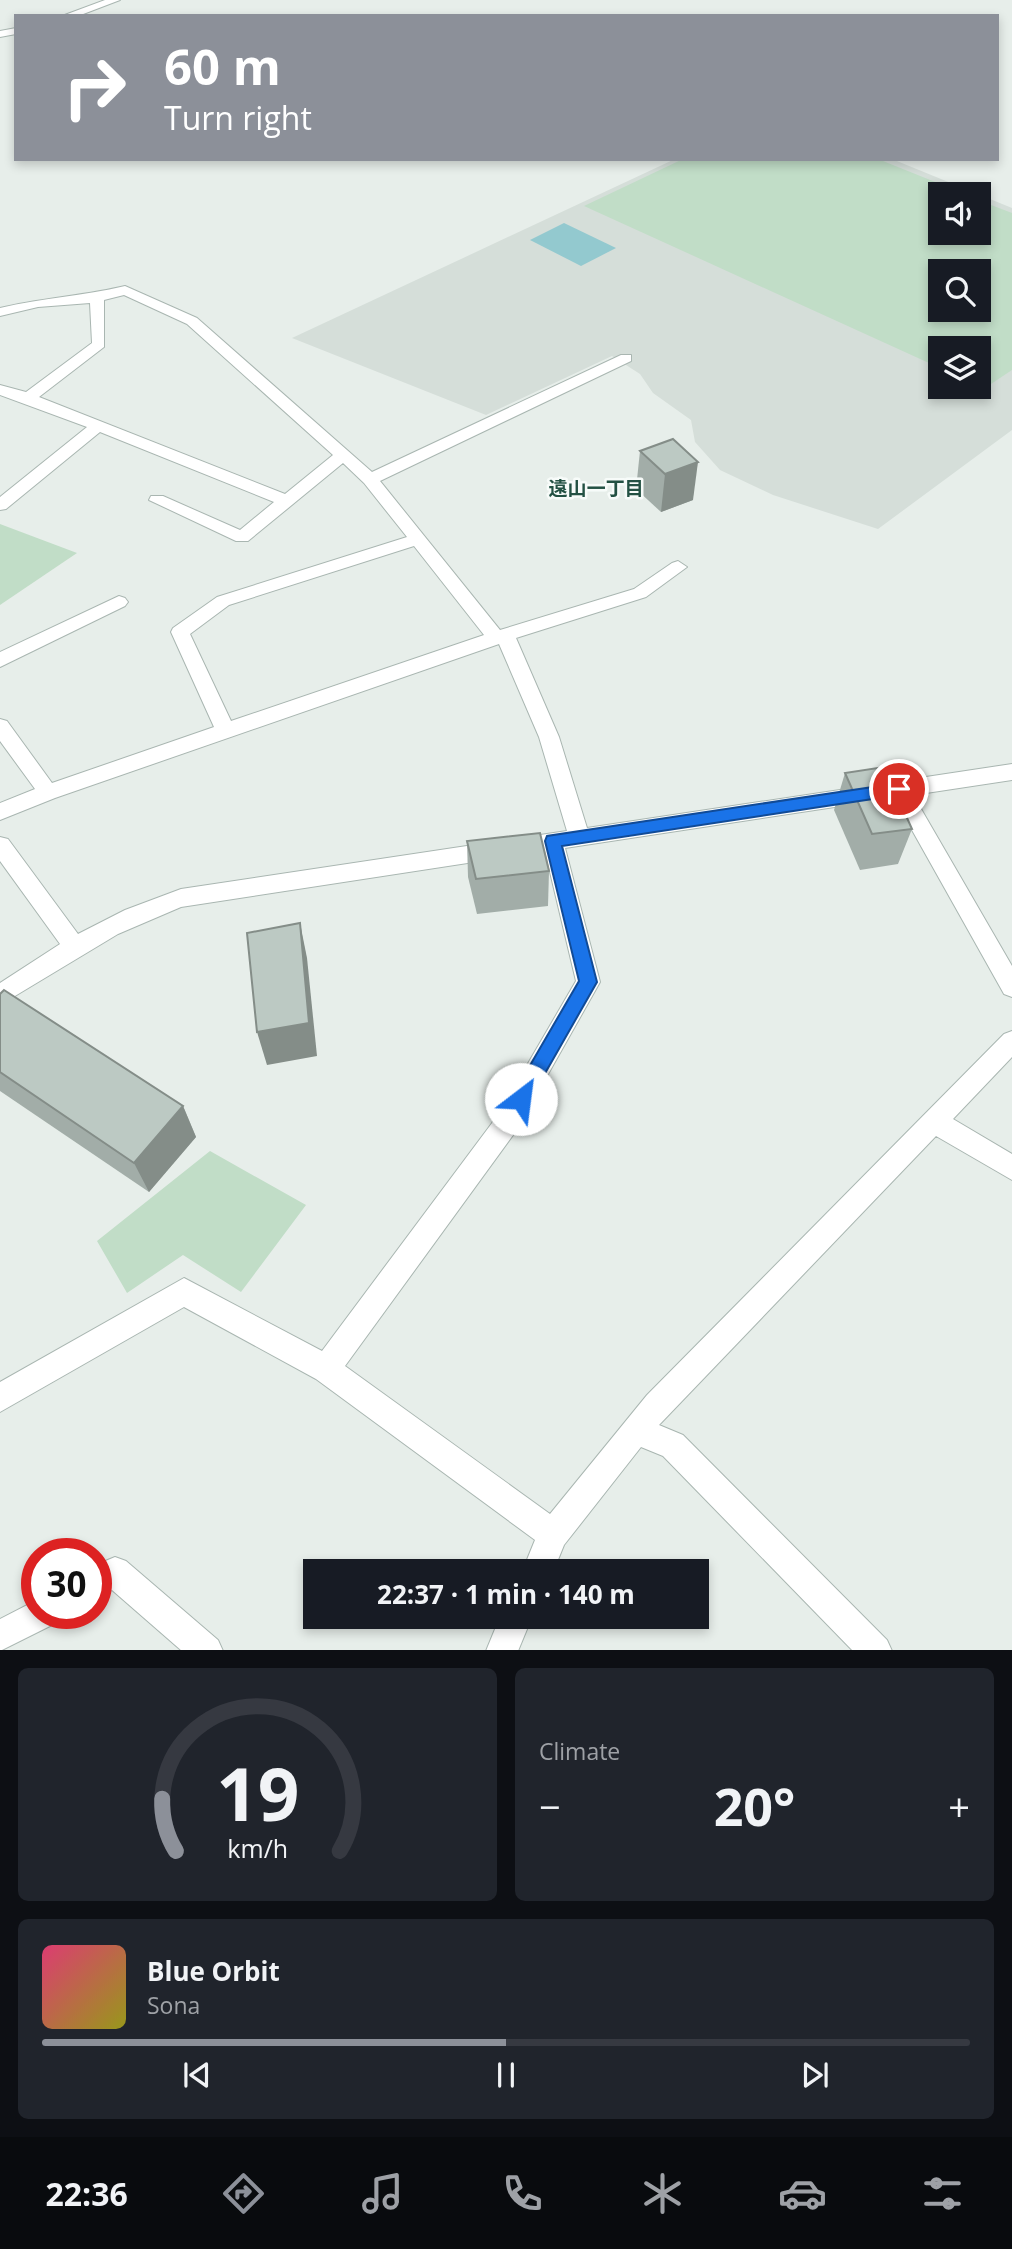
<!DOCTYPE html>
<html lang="en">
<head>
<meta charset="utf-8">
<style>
  :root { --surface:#171b24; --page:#20242c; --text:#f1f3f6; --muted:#9ea1a6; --line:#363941; --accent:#8c9099 }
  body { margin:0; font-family:"Open Sans","Noto Sans JP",sans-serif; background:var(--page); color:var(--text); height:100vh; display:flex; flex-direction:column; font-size:26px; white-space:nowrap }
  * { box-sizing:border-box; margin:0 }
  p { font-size:23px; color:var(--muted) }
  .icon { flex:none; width:38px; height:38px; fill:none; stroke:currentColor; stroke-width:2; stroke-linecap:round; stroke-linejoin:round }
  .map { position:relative; height:1650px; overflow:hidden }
  .details { display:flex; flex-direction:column; gap:18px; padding:18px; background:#0d0f14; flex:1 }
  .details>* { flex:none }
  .banner { position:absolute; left:14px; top:14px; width:985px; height:147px; border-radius:0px; box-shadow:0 4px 10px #0003; background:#8c9099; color:#fff; overflow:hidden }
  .controls { position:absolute; left:928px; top:182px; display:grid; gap:14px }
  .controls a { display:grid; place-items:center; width:63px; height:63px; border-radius:0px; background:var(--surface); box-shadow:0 4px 10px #0003; font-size:35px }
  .speed { position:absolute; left:21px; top:1538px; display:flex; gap:14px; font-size:35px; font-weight:700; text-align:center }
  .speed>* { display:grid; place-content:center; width:91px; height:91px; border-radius:50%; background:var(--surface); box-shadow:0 4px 10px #0003; line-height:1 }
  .speed .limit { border:10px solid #d22; background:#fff; color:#111 }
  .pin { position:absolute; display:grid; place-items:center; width:60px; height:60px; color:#fff; margin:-30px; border:4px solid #fff; border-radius:50%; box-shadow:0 2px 7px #0007 }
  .me { position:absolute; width:77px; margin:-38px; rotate:30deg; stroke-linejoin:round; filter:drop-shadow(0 0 5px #0008) }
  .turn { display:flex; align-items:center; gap:24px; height:147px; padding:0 35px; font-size:32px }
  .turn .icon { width:91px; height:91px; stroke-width:2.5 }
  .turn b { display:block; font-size:49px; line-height:60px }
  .big { font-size:52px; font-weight:700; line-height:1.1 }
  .details .widget { flex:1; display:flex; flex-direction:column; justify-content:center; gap:10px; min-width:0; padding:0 24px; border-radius:10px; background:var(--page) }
  .details .dial { align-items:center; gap:0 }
  .dial svg { height:182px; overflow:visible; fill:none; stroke:var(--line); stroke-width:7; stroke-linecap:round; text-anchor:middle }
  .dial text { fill:var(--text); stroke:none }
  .song { display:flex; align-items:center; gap:21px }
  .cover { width:84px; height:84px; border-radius:10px; background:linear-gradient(135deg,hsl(340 70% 55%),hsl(60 70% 35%)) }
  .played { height:7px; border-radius:4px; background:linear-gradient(90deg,var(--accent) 50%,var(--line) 50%) }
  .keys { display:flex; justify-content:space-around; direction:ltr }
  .heat { display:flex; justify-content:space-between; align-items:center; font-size:38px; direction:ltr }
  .details .tiles { flex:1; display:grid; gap:18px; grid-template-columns:1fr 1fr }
  .widget:last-child { grid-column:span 2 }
  .trip { position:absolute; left:303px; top:1559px; width:406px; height:70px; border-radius:0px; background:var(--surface); box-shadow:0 4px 10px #0003; font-weight:700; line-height:70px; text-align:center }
  .dock { display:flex; height:112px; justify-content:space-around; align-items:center; background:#090b0e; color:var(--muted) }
  .dock .icon { width:49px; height:49px }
  .dock .active { color:var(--accent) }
  .dock b { font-size:32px; color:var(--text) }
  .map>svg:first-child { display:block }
  .built { fill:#d5ded9; fill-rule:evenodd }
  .green { fill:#c1ddc7; fill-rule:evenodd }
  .water { fill:#93c9cf }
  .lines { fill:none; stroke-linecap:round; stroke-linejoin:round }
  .minor-casing { stroke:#a9b6b1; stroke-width:2 }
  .minor { fill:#fff; fill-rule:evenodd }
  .wall { fill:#a2ada8 }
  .shaded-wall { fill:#848d88 }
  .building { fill:#bcc9c3; stroke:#848d88; stroke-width:2 }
  .route { fill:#1a73e8; stroke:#114b97; stroke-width:2 }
  .labels { text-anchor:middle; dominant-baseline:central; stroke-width:5; stroke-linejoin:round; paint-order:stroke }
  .far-neighbourhood-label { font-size:19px; font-weight:bold; fill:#235143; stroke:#f7fbf9 }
</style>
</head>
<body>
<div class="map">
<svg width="1012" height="1651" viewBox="0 0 1012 1651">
  <rect width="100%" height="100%" fill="#e7eeea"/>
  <!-- built -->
  <path class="built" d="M675 159H892L1012 208V430L878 529 773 495 720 470 695 442 691 420 653 393 640 374 612 356 486 415 292 338ZM940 194H978V233H940ZM940 271H978V310H940ZM940 348H978V387H940Z"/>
  <!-- green -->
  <g class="green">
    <path d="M683 159H878L965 194H940V233H978V200L1012 213V370L985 388 978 385V348H940V368L584 206ZM940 271H978V310H940Z"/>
    <polygon points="0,524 77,553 0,605"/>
    <polygon points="210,1151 306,1205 241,1292 183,1255 127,1293 97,1241"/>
  </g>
  <!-- water -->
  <polygon class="water" points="564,223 616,248 581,266 530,240"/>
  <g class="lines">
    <defs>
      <g id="minor">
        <polygon points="105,0 120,0 78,16 62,16"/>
        <polygon points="16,28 16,34 0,37 0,31"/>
        <path d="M125 286 197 318 372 472 621 355H631V361L380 481 500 630 634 589 672 563 678 561 687 567 646 597 516 638 559 737 587 828 1012 764V780L913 795 1012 966V997L1004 994 894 798 565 848 600 982 516 1131 345 1366 550 1514 647 1395 1004 1034 1012 1031V1057L953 1119 1012 1154V1180L936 1136 659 1425 683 1435 887 1640 892 1651H853L663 1456 641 1447 564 1545 553 1572H522L535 1540 316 1379 184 1307 0 1412V1382L184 1278 322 1351 498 1115 576 981 545 851 181 907 118 934 0 1005V983L60 944 0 861V837L8 839 78 934 125 910 181 889 567 831 539 737 499 644 55 798 0 820V803L35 789 0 741V719L7 721 52 783 214 727 171 632 173 628 217 597 407 537 364 483 343 463 248 541H236L149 500 151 496H163L240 530 274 502 100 432 6 509 0 510V497L87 427 0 395V385L26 392 92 343 90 303 38 307 0 316V308C42 298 83 296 125 286ZM124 295 187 324 333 455 285 494 39 397 104 347V300ZM414 546 484 635 231 721 190 634 229 605Z"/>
        <polygon points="119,596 125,598 128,602 125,606 0,667 0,652"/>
        <polygon points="115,1557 126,1561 218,1640 223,1651 182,1651 112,1590 96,1597 96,1565"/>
        <polygon points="37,1600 37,1614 56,1614 52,1625 0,1651 0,1619"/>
        <polygon points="500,1617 532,1617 518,1651 486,1651"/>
      </g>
    </defs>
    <!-- minor casing -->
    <use href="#minor" class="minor-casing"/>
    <!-- minor -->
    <use href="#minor" class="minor"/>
  </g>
  <!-- wall -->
  <g class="wall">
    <polygon points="640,451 693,500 661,512 636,489"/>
    <polygon points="845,773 912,829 898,864 860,870 834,810"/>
    <polygon points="467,841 549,871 548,906 477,914 468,877"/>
    <polygon points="0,994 183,1106 196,1137 149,1192 0,1091"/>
  </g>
  <!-- shaded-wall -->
  <g class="shaded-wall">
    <polygon points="698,462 693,500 661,512 665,474"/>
    <polygon points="300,923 307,958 317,1056 267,1065 257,1032"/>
    <polygon points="183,1106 196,1137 149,1192 134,1163"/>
  </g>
  <!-- building -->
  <g class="building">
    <polygon points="673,439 698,462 665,474 640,451"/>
    <polygon points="884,767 912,829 872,834 845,773"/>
    <polygon points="540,833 549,871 476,879 467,841"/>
    <polygon points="300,923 309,1023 257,1032 247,933"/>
    <polygon points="4,990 183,1106 134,1163 0,1072 0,994"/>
  </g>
  <!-- route -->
  <polygon class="route" points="899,783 907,789 899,795 562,846 597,982 527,1105 521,1108 514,1105 511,1099 514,1093 579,981 545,841 547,836"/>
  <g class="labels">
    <!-- far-neighbourhood labels -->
    <g class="far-neighbourhood-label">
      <text x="596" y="488">遠山一丁目</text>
    </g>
  </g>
</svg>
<div class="controls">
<a><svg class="icon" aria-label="sound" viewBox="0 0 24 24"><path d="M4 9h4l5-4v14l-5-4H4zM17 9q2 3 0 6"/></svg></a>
<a><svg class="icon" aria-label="search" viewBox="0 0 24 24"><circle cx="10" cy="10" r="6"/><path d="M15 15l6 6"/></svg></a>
<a><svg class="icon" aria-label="layers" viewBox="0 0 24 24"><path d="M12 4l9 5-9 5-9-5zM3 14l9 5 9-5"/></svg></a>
</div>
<div class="speed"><div class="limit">30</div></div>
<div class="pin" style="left:899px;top:789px;background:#d93025"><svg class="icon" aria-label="arrive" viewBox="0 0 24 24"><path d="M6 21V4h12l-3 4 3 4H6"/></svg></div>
<svg class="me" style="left:521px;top:1099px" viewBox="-20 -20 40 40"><circle r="19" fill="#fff"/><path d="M0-13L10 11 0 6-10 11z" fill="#1a73e8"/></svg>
<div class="trip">22:37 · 1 min · 140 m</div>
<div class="banner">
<div class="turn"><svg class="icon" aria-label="right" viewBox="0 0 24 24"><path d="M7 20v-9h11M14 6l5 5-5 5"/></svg><div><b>60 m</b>Turn right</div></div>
</div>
</div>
<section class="details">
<div class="tiles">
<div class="widget dial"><svg viewBox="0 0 100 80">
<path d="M14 69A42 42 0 1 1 86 69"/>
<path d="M14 69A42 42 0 0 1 8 46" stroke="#8c9099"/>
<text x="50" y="56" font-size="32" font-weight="700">19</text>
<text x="50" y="72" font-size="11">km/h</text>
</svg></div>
<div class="widget"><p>Climate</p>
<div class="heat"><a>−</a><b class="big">20°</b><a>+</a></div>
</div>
<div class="widget">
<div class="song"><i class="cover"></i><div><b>Blue Orbit</b><p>Sona</p></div></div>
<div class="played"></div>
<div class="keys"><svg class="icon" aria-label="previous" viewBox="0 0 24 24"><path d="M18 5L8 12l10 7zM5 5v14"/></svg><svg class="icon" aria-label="pause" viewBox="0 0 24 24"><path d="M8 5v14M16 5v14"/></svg><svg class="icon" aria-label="next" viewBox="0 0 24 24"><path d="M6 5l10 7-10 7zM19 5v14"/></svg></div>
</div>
</div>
</section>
<nav class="dock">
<b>22:36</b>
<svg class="icon active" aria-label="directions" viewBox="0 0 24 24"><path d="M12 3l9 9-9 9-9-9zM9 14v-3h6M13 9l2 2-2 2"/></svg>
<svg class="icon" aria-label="music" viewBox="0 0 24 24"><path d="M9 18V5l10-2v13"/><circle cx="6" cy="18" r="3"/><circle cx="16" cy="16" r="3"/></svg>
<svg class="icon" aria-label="phone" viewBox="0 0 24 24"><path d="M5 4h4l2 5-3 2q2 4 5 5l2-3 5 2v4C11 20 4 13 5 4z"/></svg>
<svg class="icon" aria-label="climate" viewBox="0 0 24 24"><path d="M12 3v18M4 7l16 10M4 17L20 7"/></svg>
<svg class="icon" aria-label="car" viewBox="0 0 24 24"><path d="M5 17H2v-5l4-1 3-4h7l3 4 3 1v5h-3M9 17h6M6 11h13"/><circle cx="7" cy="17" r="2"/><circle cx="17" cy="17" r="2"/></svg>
<svg class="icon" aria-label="filters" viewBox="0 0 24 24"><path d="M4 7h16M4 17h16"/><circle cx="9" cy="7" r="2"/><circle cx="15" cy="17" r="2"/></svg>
</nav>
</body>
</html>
